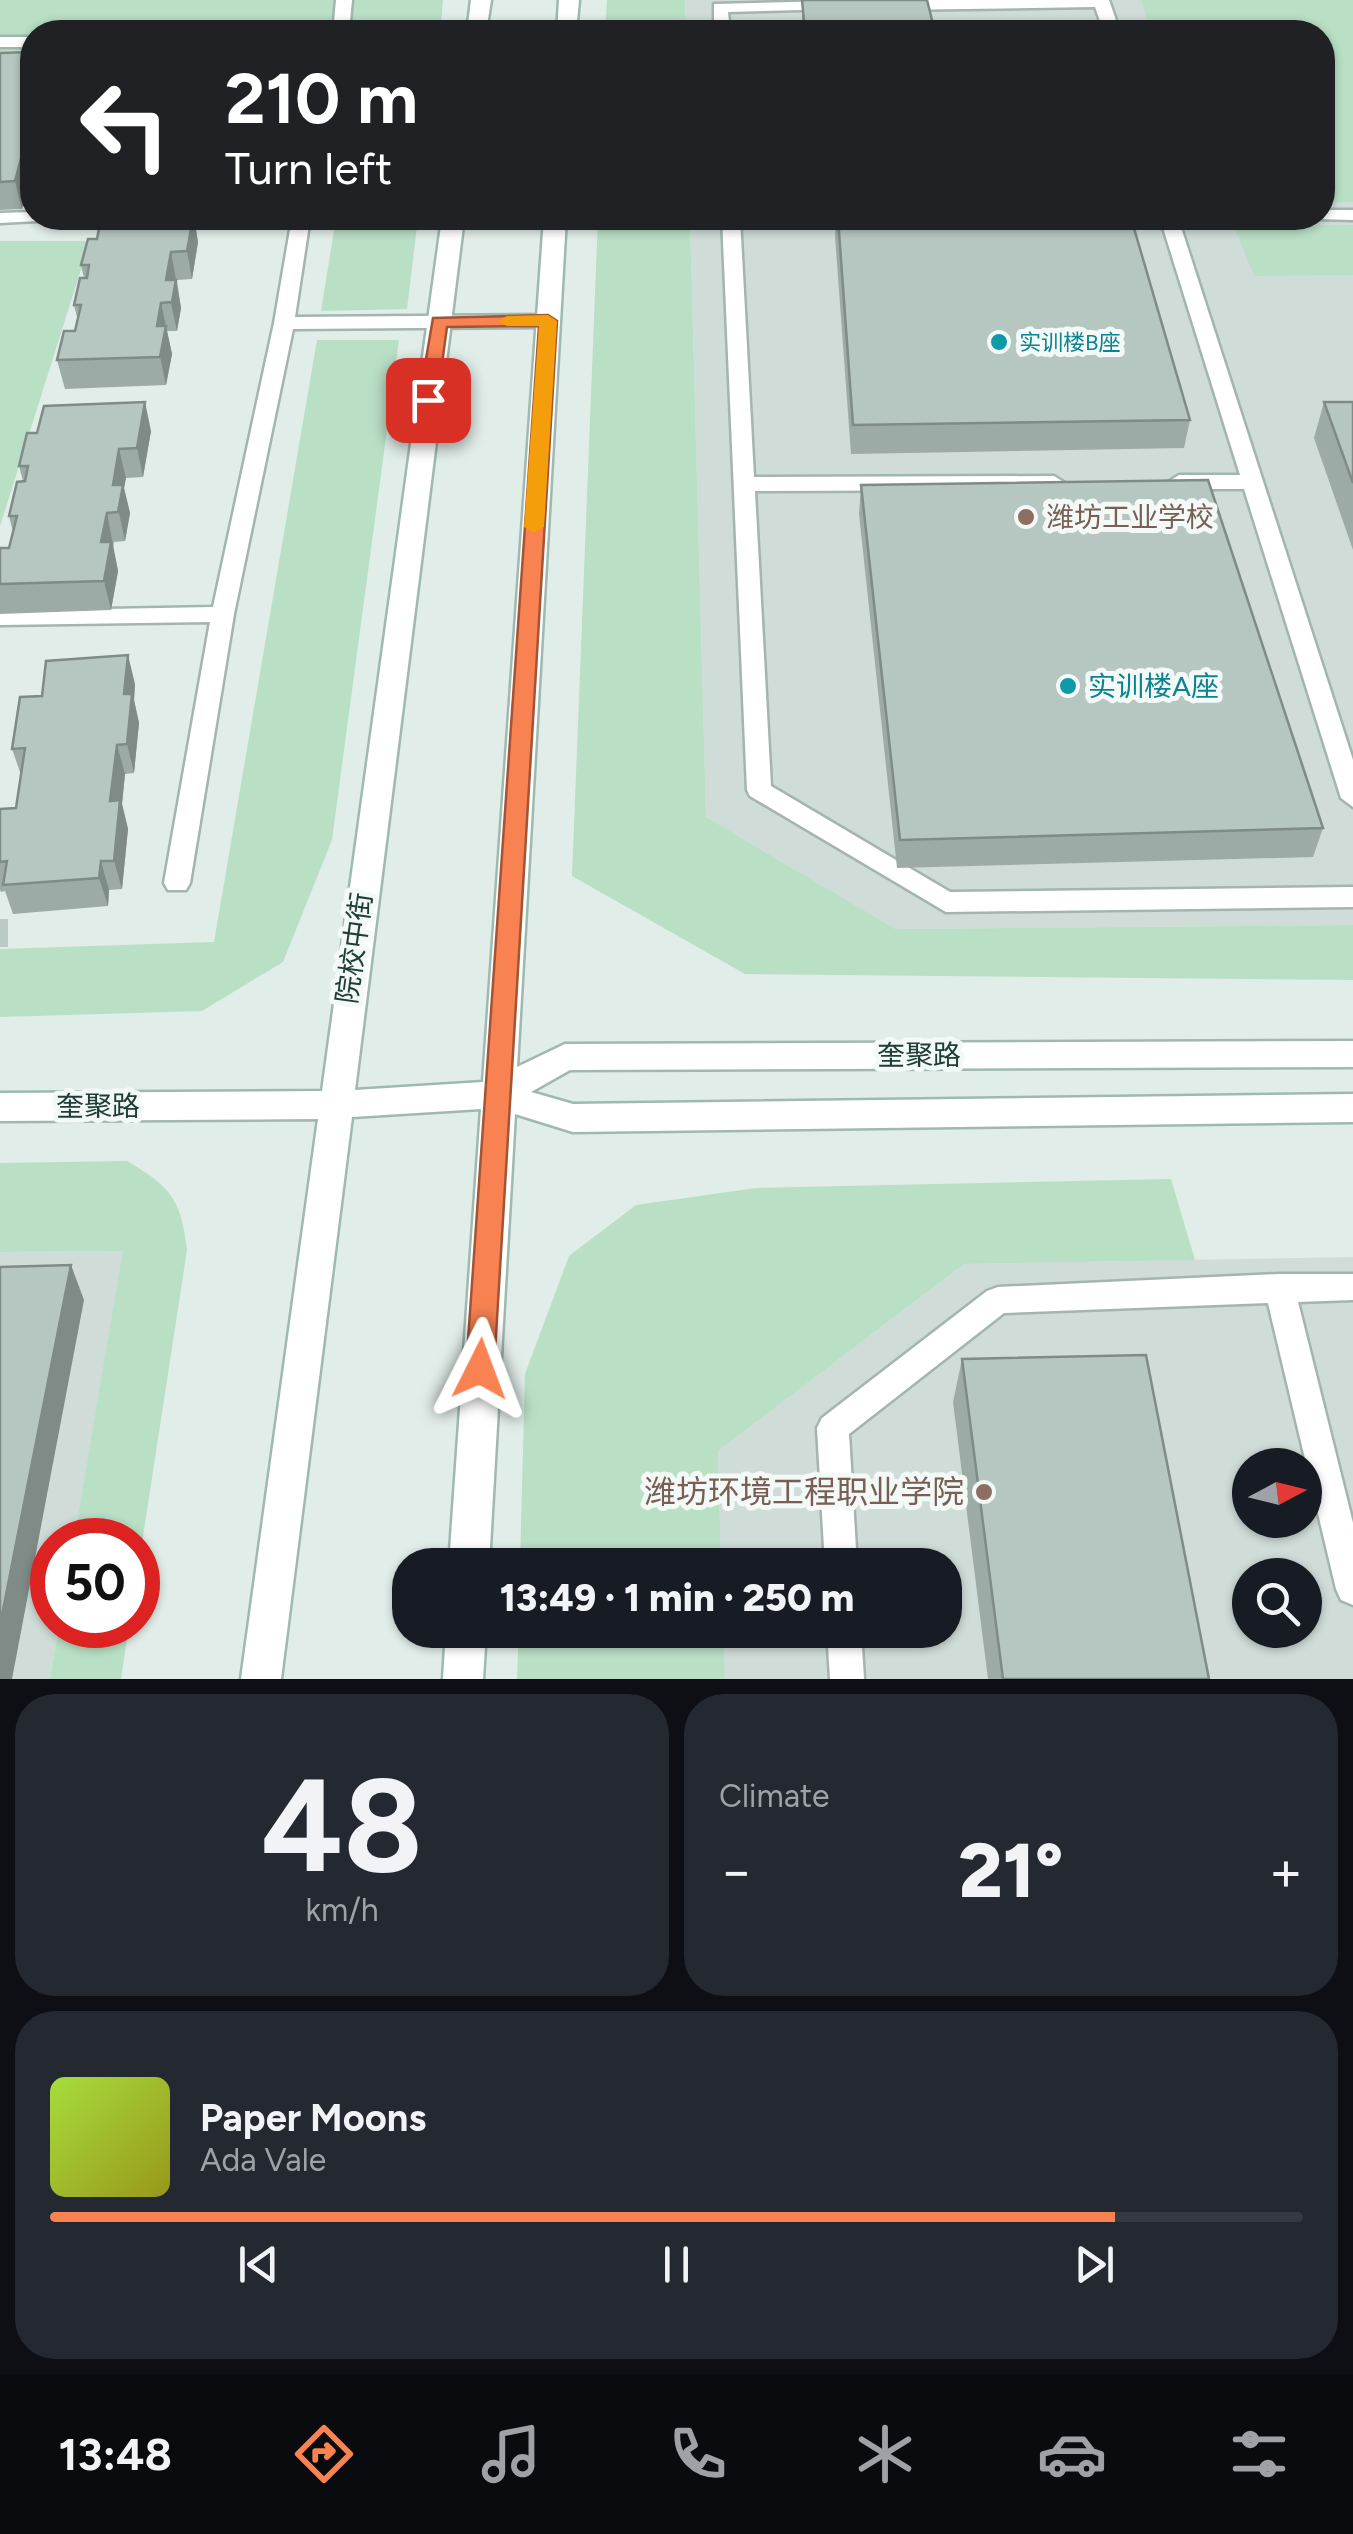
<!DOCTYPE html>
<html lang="en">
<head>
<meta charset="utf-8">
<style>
  :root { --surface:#171b24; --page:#242831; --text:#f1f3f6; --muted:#9ea1a6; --line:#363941; --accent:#f98252 }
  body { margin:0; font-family:Figtree,"Noto Sans SC",sans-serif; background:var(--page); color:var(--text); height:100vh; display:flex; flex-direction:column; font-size:38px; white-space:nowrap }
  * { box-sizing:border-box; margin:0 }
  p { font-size:32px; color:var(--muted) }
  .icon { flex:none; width:55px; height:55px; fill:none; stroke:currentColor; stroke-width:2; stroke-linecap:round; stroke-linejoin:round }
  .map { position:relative; height:1679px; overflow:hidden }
  .sheet { display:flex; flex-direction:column; gap:15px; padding:15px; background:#0d0f14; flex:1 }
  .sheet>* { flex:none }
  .banner { position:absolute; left:20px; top:20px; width:1315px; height:210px; border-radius:40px; box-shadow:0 2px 8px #0004; background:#202124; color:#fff; overflow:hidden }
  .needle { width:65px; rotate:83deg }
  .buttons { position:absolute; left:1232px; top:1448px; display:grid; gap:20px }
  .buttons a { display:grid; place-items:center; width:90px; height:90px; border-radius:50%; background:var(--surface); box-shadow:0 2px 8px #0004; font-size:50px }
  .speed { position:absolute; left:30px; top:1518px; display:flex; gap:20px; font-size:50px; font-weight:700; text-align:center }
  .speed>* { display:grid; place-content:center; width:130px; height:130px; border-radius:50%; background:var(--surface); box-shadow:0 2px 8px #0004; line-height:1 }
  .speed .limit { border:15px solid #d22; background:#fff; color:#111 }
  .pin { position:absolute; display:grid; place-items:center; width:85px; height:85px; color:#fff; margin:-42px; border-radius:20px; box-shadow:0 5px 15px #0006 }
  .me { position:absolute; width:110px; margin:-55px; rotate:3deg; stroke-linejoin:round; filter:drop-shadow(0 0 8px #0008) }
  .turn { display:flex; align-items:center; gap:35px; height:210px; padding:0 40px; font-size:45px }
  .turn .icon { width:130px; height:130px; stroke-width:2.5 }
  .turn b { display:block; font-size:70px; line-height:85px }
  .big { font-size:75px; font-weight:800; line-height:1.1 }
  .sheet .widget { flex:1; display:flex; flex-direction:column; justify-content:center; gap:15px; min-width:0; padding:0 35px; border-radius:40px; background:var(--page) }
  .sheet .dial { align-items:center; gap:0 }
  .dial b { font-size:130px; line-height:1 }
  .song { display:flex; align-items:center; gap:30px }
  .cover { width:120px; height:120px; border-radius:15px; background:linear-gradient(135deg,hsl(80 70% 55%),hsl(60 70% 35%)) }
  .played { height:10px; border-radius:5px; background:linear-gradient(90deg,var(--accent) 85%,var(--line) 85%) }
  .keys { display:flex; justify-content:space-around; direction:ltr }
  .heat { display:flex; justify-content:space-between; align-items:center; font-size:55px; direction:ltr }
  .sheet .tiles { flex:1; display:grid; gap:15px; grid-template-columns:1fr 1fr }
  .widget:last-child { grid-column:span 2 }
  .trip { position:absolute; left:392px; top:1548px; width:570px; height:100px; border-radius:40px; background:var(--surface); box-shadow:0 2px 8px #0004; font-weight:800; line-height:100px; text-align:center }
  .menu { display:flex; height:160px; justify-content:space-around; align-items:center; background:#090b0e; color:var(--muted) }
  .menu .icon { width:70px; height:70px }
  .menu .current { color:var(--accent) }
  .menu b { font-size:45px; color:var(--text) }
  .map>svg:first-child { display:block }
  .built { fill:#cfdcd7; fill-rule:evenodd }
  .green { fill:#b9dfc5 }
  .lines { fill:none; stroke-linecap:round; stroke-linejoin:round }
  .street-tunnel { stroke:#bacac5; stroke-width:28; stroke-dasharray:28 14; stroke-linecap:butt }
  .lane-casing { stroke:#a3b5af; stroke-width:5 }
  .secondary-casing { stroke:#9fb9b1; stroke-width:5 }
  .lane { fill:#fff; fill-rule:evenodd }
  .secondary { fill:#fff; fill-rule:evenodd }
  .wall { fill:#9daba6 }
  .shaded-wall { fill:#7f8b87 }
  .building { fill:#b6c7c1; stroke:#7f8b87; stroke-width:2.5 }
  .route { fill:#f98252; stroke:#a25435; stroke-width:2.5 }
  .slow { fill:#f59e0b }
  .culture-dot { fill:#0f9aa8; stroke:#f2f9f6; stroke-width:4 }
  .education-dot { fill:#8d6e63; stroke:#f2f9f6; stroke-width:4 }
  .labels { text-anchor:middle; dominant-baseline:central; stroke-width:10; stroke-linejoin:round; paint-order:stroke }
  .far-culture-label { font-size:22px; fill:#0d838f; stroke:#f2f9f6; text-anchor:start }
  .education-label { font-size:28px; fill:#785e54; stroke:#f2f9f6; text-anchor:start }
  .culture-label { font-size:28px; fill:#0d838f; stroke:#f2f9f6; text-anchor:start }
  .street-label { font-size:28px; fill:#203e37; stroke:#f2f9f6 }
  .near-education-label { font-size:32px; fill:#785e54; stroke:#f2f9f6; text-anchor:end }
</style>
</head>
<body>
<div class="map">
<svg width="1353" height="1679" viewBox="0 0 1353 1679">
  <rect width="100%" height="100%" fill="#e1ede8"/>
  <!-- built -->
  <g class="built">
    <polygon points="685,0 1353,0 1353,925 894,929 706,817 690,218 1322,218 1322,32 686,32"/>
    <polygon points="124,1251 74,1540 52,1540 52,1625 59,1625 50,1679 0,1679 0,1252"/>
    <path d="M1353 1257V1679H725L724 1630H945V1565H721L718 1451 964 1264ZM1250 1465H1305V1520H1250ZM1250 1575H1305V1630H1250Z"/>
  </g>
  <!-- green -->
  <g class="green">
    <polygon points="0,0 443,0 440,32 32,32 32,75 0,76"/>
    <polygon points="607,0 685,0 686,32 605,32"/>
    <polygon points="1141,0 1353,0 1353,202 1323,202 1322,32 1152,32"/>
    <polygon points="336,218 418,218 407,309 321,311"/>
    <polygon points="598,218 690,218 706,817 895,929 1353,925 1353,980 745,974 572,876"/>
    <polygon points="1353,225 1353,275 1254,276 1234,226"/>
    <polygon points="0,241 90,241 0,526"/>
    <polygon points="317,340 399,340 332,840 283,962 202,1011 0,1017 0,949 214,942"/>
    <path d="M127 1161C171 1187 181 1199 187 1250L138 1569V1540H74L123 1251 0 1252V1163Z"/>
    <polygon points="1171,1179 1195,1260 964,1264 718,1451 721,1565 520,1565 525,1374 569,1256 636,1205 756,1188"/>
    <polygon points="59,1625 129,1625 121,1679 50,1679"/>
    <polygon points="519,1630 724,1630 725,1679 517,1679"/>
  </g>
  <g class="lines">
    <!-- street-tunnel -->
    <polyline class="street-tunnel" points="0,933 8,933"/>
    <defs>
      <g id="lane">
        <polygon points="336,0 352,0 349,32 333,32"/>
        <polygon points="1109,0 1120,32 1104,32 1095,7 895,10 887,5 895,0"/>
        <polygon points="835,1 841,3 841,9 728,12 730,32 714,32 714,4"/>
        <rect x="0" y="37" width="32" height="10"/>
        <polygon points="1322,210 1353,210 1353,220 1316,219 1322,218"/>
        <polygon points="32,212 32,218 41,218 38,221 0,223 0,213"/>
        <polygon points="292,218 310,218 295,317 548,315 558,321 548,327 293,329 234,614 190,883 186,890 168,890 164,883 210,622 0,625 0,611 213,607 274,323"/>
        <polygon points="722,218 740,218 754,477 1054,476 1065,483 1054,490 755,491 771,786 950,892 1353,887 1353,907 946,912 750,796 747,790"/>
        <polygon points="1160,218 1178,218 1353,760 1353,807 1341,798 1244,489 1179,489 1168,482 1179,475 1240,475"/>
        <polygon points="1279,1274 1353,1274 1353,1300 1298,1302 1353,1523 1353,1605 1341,1600 1336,1589 1268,1303 1004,1313 849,1434 857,1565 825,1565 817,1428 822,1418 987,1291 998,1287"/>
        <polygon points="827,1630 861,1630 864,1679 830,1679"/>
      </g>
      <g id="secondary">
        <polygon points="471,0 491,0 486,32 467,32"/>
        <polygon points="559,0 579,0 576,32 557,32"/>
        <polygon points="442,218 464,218 355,1090 483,1082 544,218 566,218 517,1067 565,1044 1353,1041 1353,1067 570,1070 531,1092 573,1104 1353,1094 1353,1122 573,1132 515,1114 489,1565 449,1565 481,1109 352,1117 281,1679 241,1679 318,1119 0,1121 0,1093 322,1091"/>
        <polygon points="446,1630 486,1630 483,1679 443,1679"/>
      </g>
    </defs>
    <!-- lane casing -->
    <use href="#lane" class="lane-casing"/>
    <!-- secondary casing -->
    <use href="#secondary" class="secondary-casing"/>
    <!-- lane -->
    <use href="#lane" class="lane"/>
    <!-- secondary -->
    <use href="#secondary" class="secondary"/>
  </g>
  <!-- wall -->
  <g class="wall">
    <polygon points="802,0 935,32 802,32"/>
    <polygon points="32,52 32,179 29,179 22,209 0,210 0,53"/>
    <polygon points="101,218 194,218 198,242 192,279 177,280 181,308 177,331 167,331 172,354 166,385 65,389 57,360 75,331 78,321 74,305 84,278 81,265 97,239"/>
    <polygon points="836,218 1131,218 1190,420 1184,448 851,454 835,236"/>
    <polygon points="1324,402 1353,402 1353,550 1314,438"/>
    <polygon points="151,431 143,477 126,478 124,488 130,513 125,541 114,542 113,548 118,571 111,610 0,614 0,548 9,548 13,532 9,516 23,481 19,466"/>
    <polygon points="861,485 1323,828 1313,857 897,868 859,514"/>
    <polygon points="135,684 134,700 139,723 134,773 125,774 122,804 128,829 122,889 109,890 108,906 13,914 5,891 1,892 0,890 0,809 16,808 21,775 12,749"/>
    <polygon points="962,1359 1209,1679 988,1679 953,1402"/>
  </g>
  <!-- shaded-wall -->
  <g class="shaded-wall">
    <polygon points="23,151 29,179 22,209 15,181"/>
    <polygon points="193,218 194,218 198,242 192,279 187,251"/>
    <polygon points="171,252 181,308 177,331 166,280"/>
    <polygon points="161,303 172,354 166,385 160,357 157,326"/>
    <polygon points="145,402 151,431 143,477 137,448"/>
    <polygon points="119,449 126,478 124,488 130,513 125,541 113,485"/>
    <polygon points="107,513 118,571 111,610 104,581 101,542"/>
    <polygon points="128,655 135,684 134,700 139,723 134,773 127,744 124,694"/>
    <polygon points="117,745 125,774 122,804 128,829 122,889 114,861 110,801"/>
    <polygon points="101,861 109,890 108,906 99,878"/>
    <polygon points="71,1265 84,1300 12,1679 0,1679 0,1625"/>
  </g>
  <!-- building -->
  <g class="building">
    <polygon points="802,0 927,0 935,32 805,32"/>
    <polygon points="32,52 32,111 29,128 32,128 32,151 23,151 15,181 0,182 0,53"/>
    <polygon points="101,218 193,218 187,251 171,252 166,280 176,280 172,302 161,303 157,326 166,326 160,357 57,360 64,331 75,331 81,305 74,305 80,278 87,278 89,265 81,265 88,239 97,239"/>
    <polygon points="838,218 1131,218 1190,420 853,425"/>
    <polygon points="145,402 137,448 119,449 113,485 123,485 118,512 107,513 101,542 111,542 104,581 0,584 0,548 9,548 17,516 9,516 17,482 25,481 28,466 19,466 27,433 37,433 44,406"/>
    <polygon points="1324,402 1353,402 1353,483"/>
    <polygon points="1208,480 1323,828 900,840 861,485"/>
    <polygon points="128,655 124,694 132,694 127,744 117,745 110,801 120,800 114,861 101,861 99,878 3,885 7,861 0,862 0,809 16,808 25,748 12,749 20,697 42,696 46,661"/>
    <polygon points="71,1265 0,1625 0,1267"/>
    <polygon points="1146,1355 1209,1679 1003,1679 962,1359"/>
  </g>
  <!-- route -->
  <polygon class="route" points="548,315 557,321 494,1369 490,1378 480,1382 470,1378 466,1369 539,326 447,327 437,400 428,405 419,400 433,318"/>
  <!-- slow -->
  <polygon class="slow" points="548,315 557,321 544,527 534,533 524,527 539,326 507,326 498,321 507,316"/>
  <!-- markers -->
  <g class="culture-dot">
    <circle cx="999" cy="342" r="10"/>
    <circle cx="1068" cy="686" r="10"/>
  </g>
  <g class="education-dot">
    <circle cx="1026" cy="517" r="10"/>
    <circle cx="984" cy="1492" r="10"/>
  </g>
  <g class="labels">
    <!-- far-culture labels -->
    <g class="far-culture-label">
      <text x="1019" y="342">实训楼B座</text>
    </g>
    <!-- education labels -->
    <g class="education-label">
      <text x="1046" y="517">潍坊工业学校</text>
    </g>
    <!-- culture labels -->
    <g class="culture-label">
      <text x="1088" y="686">实训楼A座</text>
    </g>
    <!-- street labels -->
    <g class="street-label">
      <text transform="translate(354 948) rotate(-82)">院校中街</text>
      <text x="919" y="1055">奎聚路</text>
      <text x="98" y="1106">奎聚路</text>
    </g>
    <!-- near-education labels -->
    <g class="near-education-label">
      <text x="964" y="1492">潍坊环境工程职业学院</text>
    </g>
  </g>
</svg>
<div class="buttons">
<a><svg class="needle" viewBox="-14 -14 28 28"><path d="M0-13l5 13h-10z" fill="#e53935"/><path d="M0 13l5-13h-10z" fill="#9ea1a6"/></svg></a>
<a><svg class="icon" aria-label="search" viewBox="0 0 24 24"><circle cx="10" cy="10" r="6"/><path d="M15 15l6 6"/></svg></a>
</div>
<div class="speed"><div class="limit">50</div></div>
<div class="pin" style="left:428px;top:400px;background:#d93025"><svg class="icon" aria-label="arrive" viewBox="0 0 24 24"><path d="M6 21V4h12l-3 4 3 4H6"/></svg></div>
<svg class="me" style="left:480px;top:1369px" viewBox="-20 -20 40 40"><path d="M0-17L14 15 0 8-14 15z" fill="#f98252" stroke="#fff" stroke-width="4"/></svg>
<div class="trip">13:49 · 1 min · 250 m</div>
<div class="banner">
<div class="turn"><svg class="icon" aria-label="left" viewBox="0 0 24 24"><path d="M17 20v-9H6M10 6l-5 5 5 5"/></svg><div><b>210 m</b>Turn left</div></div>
</div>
</div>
<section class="sheet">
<div class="tiles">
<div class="widget dial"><b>48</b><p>km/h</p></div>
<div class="widget"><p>Climate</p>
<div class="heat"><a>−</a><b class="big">21°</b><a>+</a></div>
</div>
<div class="widget">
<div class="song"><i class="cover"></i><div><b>Paper Moons</b><p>Ada Vale</p></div></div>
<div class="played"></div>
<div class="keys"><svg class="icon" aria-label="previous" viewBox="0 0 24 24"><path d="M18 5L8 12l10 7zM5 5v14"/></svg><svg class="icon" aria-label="pause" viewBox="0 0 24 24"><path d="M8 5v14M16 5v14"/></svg><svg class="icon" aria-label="next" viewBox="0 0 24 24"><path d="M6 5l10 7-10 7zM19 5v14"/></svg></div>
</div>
</div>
</section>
<nav class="menu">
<b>13:48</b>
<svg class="icon current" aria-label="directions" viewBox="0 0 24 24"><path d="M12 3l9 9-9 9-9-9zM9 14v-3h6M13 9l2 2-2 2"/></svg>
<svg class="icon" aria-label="music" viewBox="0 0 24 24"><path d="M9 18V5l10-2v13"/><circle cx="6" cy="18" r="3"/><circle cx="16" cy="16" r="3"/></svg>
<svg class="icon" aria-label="phone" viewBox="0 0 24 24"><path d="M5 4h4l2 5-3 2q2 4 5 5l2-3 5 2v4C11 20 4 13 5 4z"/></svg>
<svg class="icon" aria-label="climate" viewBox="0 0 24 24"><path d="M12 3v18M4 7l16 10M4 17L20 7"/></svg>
<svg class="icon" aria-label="car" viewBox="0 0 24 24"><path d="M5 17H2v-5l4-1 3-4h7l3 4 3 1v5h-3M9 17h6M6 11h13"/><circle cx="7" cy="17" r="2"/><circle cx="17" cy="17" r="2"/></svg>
<svg class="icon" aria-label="filters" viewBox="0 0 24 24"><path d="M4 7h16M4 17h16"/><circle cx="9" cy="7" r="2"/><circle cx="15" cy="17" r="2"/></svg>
</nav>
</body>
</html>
